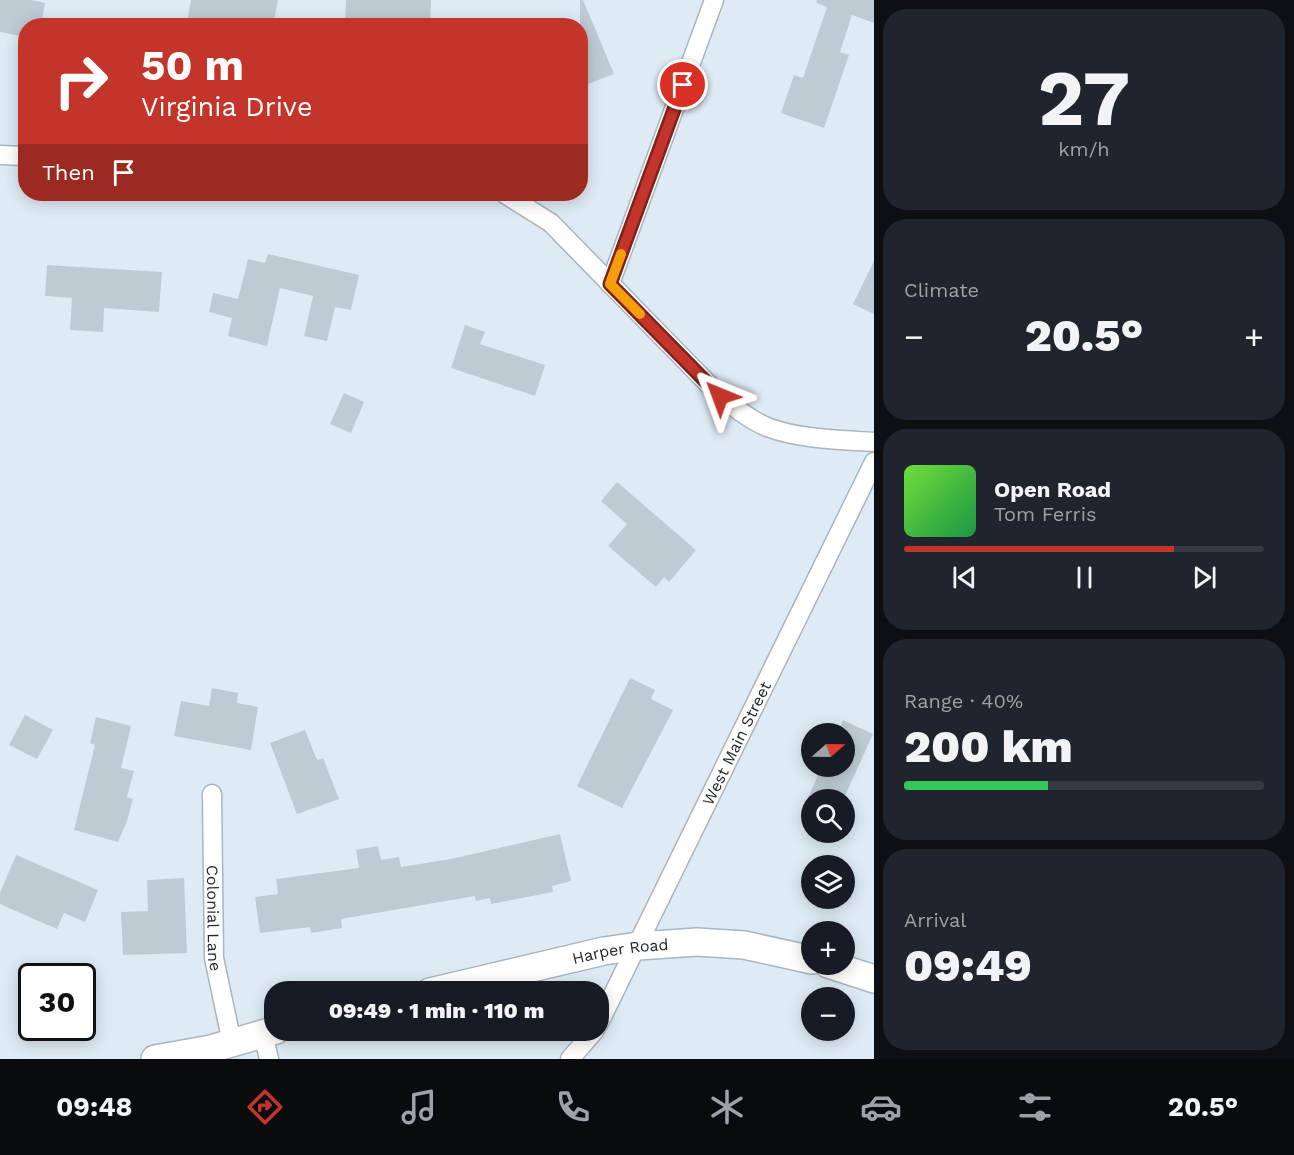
<!DOCTYPE html>
<html lang="en">
<head>
<meta charset="utf-8">
<style>
  :root { --surface:#171b24; --page:#20242c; --text:#f1f3f6; --muted:#9ea1a6; --line:#363941; --accent:#c3352a }
  body { margin:0; font-family:"Work Sans",sans-serif; background:var(--page); color:var(--text); height:100vh; display:flex; flex-direction:column; font-size:22px; white-space:nowrap }
  * { box-sizing:border-box; margin:0 }
  p { font-size:20px; color:var(--muted) }
  .icon { flex:none; width:33px; height:33px; fill:none; stroke:currentColor; stroke-width:2; stroke-linecap:round; stroke-linejoin:round }
  .map { position:relative; flex:1; overflow:hidden }
  .drawer { display:flex; flex-direction:column; gap:9px; padding:9px; background:#0d0f14; width:420px }
  .drawer>* { flex:none }
  .guide { position:absolute; left:18px; top:18px; width:570px; height:183px; border-radius:24px; box-shadow:0 3px 15px #0003; background:#c3352a; color:#fff; overflow:hidden }
  .needle { width:39px; rotate:70deg }
  .fabs { position:absolute; left:801px; top:723px; display:grid; gap:12px }
  .fabs a { display:grid; place-items:center; width:54px; height:54px; border-radius:50%; background:var(--surface); box-shadow:0 3px 15px #0003; font-size:30px }
  .speed { position:absolute; left:18px; top:963px; display:flex; gap:12px; font-size:30px; font-weight:700; text-align:center }
  .speed>* { display:grid; place-content:center; width:78px; height:78px; border-radius:50%; background:var(--surface); box-shadow:0 3px 15px #0003; line-height:1 }
  .speed .limit { border:3px solid #111; border-radius:9px; background:#fff; color:#111 }
  .pin { position:absolute; display:grid; place-items:center; width:51px; height:51px; color:#fff; margin:-26px; border:3px solid #fff; border-radius:50%; box-shadow:0 2px 6px #0007 }
  .me { position:absolute; width:66px; margin:-33px; rotate:316deg; stroke-linejoin:round; filter:drop-shadow(0 0 4px #0008) }
  .turn { display:flex; align-items:center; gap:21px; height:126px; padding:0 24px; font-size:27px }
  .turn .icon { width:78px; height:78px; stroke-width:2.5 }
  .turn b { display:block; font-size:42px; line-height:51px }
  .then { display:flex; align-items:center; height:57px; padding:0 24px; background:#0003; gap:12px; font-size:22px }
  .big { font-size:45px; font-weight:800; line-height:1.1 }
  .drawer .card { flex:1; display:flex; flex-direction:column; justify-content:center; gap:9px; min-width:0; padding:0 21px; border-radius:24px; background:var(--page) }
  .drawer .dial { align-items:center; gap:0 }
  .dial b { font-size:78px; line-height:1 }
  .song { display:flex; align-items:center; gap:18px }
  .cover { width:72px; height:72px; border-radius:9px; background:linear-gradient(135deg,hsl(100 70% 55%),hsl(140 70% 35%)) }
  .played { height:6px; border-radius:3px; background:linear-gradient(90deg,var(--accent) 75%,var(--line) 75%) }
  .keys { display:flex; justify-content:space-around; direction:ltr }
  .heat { display:flex; justify-content:space-between; align-items:center; font-size:33px; direction:ltr }
  .charge { height:9px; border-radius:4px; background:linear-gradient(90deg,#34c759 40%,var(--line) 0) }
  .trip { position:absolute; left:264px; top:981px; width:345px; height:60px; border-radius:24px; background:var(--surface); box-shadow:0 3px 15px #0003; font-weight:800; line-height:60px; text-align:center }
  .dock { display:flex; height:96px; justify-content:space-around; align-items:center; background:#090b0e; color:var(--muted) }
  .dock .icon { width:42px; height:42px }
  .dock .on { color:var(--accent) }
  .dock b { font-size:27px; color:var(--text) }
  main { display:flex; flex:1; min-height:0 }
  .map>svg:first-child { display:block }
  .building { fill:#bfcbd3 }
  .lines { fill:none; stroke-linecap:round; stroke-linejoin:round }
  .street-casing { stroke:#aab5be; stroke-width:21 }
  .secondary-casing { stroke:#aab5be; stroke-width:30 }
  .street { stroke:#fff; stroke-width:18 }
  .secondary { stroke:#fff; stroke-width:27 }
  .route-casing { stroke:#7f221b; stroke-width:15 }
  .route { stroke:#c3352a; stroke-width:10 }
  .slow { stroke:#f59e0b; stroke-width:10 }
  .labels { text-anchor:middle; dominant-baseline:central; stroke-width:4.5; stroke-linejoin:round; paint-order:stroke }
  .street-label { font-size:16px; fill:#1f2427; stroke:#eef8ff }
</style>
</head>
<body>
<main>
<div class="map">
<svg width="874" height="1059" viewBox="0 0 874 1059">
  <rect width="100%" height="100%" fill="#dfebf4"/>
  <!-- building -->
  <g class="building">
    <polygon points="0,0 32,0 45,3 41,26 26,26 26,37 0,32"/>
    <polygon points="191,0 278,0 273,26 186,26"/>
    <polygon points="346,0 431,0 430,26 345,26"/>
    <polygon points="580,0 583,0 614,74 580,87"/>
    <polygon points="817,0 874,0 874,23 852,15 840,52 849,55 824,128 781,113 794,75 803,78 827,7 816,3"/>
    <polygon points="268,254 359,275 351,310 335,307 327,341 304,336 313,296 280,288 267,346 228,336 232,318 209,312 213,293 238,299 248,259 265,263"/>
    <polygon points="874,261 874,314 853,304"/>
    <polygon points="47,265 162,272 159,312 104,308 103,332 70,330 72,298 45,296"/>
    <polygon points="465,325 485,332 480,344 545,365 535,396 451,368"/>
    <polygon points="344,393 364,402 351,433 330,424"/>
    <polygon points="617,482 696,550 669,582 664,577 656,587 608,546 627,524 601,501"/>
    <polygon points="630,678 655,690 651,699 673,710 622,808 577,786"/>
    <polygon points="212,688 238,693 237,703 258,707 251,750 174,736 181,701 209,706"/>
    <polygon points="25,715 53,730 37,759 9,745"/>
    <polygon points="96,717 131,726 121,768 134,771 127,797 133,799 127,821 118,842 74,830 95,745 90,743"/>
    <polygon points="843,720 873,734 843,800 807,800 822,766 844,766 844,734 837,734"/>
    <polygon points="305,730 317,760 323,758 339,799 297,814 270,743"/>
    <polygon points="560,834 571,881 552,886 553,892 491,904 490,898 476,901 475,896 341,919 342,928 311,933 310,927 260,933 255,897 278,894 276,879 359,868 356,850 378,846 381,860 399,857 401,867 451,859"/>
    <polygon points="16,855 98,890 85,922 64,913 57,929 0,904 0,893"/>
    <polygon points="184,878 187,953 123,955 121,912 148,911 147,880"/>
  </g>
  <g class="lines">
    <defs>
      <g id="street">
        <polyline points="0,155 26,156"/>
        <path d="M505 194 551 223 720 396C734 407 750 420 767 427 798 439 840 440 874 442"/>
        <polyline points="610,284 714,0"/>
        <path id="s1" d="M212 794 214 958 232 1043"/>
        <path id="s2" d="M598 1025 874 462"/>
        <polyline points="263,1034 269,1059"/>
        <polyline points="570,1059 595,1030"/>
      </g>
      <g id="secondary">
        <polyline points="828,964 874,979"/>
        <path id="s3" d="M430 992 604 951 638 946 697 942 744 945 812 960"/>
        <polyline points="155,1059 211,1049 276,1030"/>
      </g>
    </defs>
    <!-- street casing -->
    <use href="#street" class="street-casing"/>
    <!-- secondary casing -->
    <use href="#secondary" class="secondary-casing"/>
    <!-- street -->
    <use href="#street" class="street"/>
    <!-- secondary -->
    <use href="#secondary" class="secondary"/>
  </g>
  <g class="lines">
    <defs>
      <polyline id="route" points="683,85 610,284 720,396"/>
    </defs>
    <!-- route casing -->
    <use href="#route" class="route-casing"/>
    <!-- route -->
    <use href="#route" class="route"/>
    <!-- slow -->
    <polyline class="slow" points="621,254 610,284 640,314"/>
  </g>
  <g class="labels">
    <!-- street labels -->
    <g class="street-label">
      <text stroke="none"><textPath href="#s2" startOffset="314">West Main Street</textPath></text>
      <text stroke="none"><textPath href="#s1" startOffset="124">Colonial Lane</textPath></text>
      <text stroke="none"><textPath href="#s3" startOffset="195">Harper Road</textPath></text>
    </g>
  </g>
</svg>
<div class="fabs">
<a><svg class="needle" viewBox="-14 -14 28 28"><path d="M0-13l5 13h-10z" fill="#e53935"/><path d="M0 13l5-13h-10z" fill="#9ea1a6"/></svg></a>
<a><svg class="icon" aria-label="search" viewBox="0 0 24 24"><circle cx="10" cy="10" r="6"/><path d="M15 15l6 6"/></svg></a>
<a><svg class="icon" aria-label="layers" viewBox="0 0 24 24"><path d="M12 4l9 5-9 5-9-5zM3 14l9 5 9-5"/></svg></a>
<a>+</a>
<a>−</a>
</div>
<div class="speed"><div class="limit">30</div></div>
<div class="pin" style="left:683px;top:85px;background:#d93025"><svg class="icon" aria-label="arrive" viewBox="0 0 24 24"><path d="M6 21V4h12l-3 4 3 4H6"/></svg></div>
<svg class="me" style="left:720px;top:396px" viewBox="-20 -20 40 40"><path d="M0-17L14 15 0 8-14 15z" fill="#c3352a" stroke="#fff" stroke-width="4"/></svg>
<div class="trip">09:49 · 1 min · 110 m</div>
<div class="guide">
<div class="turn"><svg class="icon" aria-label="right" viewBox="0 0 24 24"><path d="M7 20v-9h11M14 6l5 5-5 5"/></svg><div><b>50 m</b>Virginia Drive</div></div>
<div class="then">Then<svg class="icon" aria-label="arrive" viewBox="0 0 24 24"><path d="M6 21V4h12l-3 4 3 4H6"/></svg></div>
</div>
</div>
<section class="drawer">
<div class="card dial"><b>27</b><p>km/h</p></div>
<div class="card"><p>Climate</p>
<div class="heat"><a>−</a><b class="big">20.5°</b><a>+</a></div>
</div>
<div class="card">
<div class="song"><i class="cover"></i><div><b>Open Road</b><p>Tom Ferris</p></div></div>
<div class="played"></div>
<div class="keys"><svg class="icon" aria-label="previous" viewBox="0 0 24 24"><path d="M18 5L8 12l10 7zM5 5v14"/></svg><svg class="icon" aria-label="pause" viewBox="0 0 24 24"><path d="M8 5v14M16 5v14"/></svg><svg class="icon" aria-label="next" viewBox="0 0 24 24"><path d="M6 5l10 7-10 7zM19 5v14"/></svg></div>
</div>
<div class="card"><p>Range · 40%</p><b class="big">200 km</b><div class="charge"></div></div>
<div class="card"><p>Arrival</p><b class="big">09:49</b></div>
</section>
</main>
<nav class="dock">
<b>09:48</b>
<svg class="icon on" aria-label="directions" viewBox="0 0 24 24"><path d="M12 3l9 9-9 9-9-9zM9 14v-3h6M13 9l2 2-2 2"/></svg>
<svg class="icon" aria-label="music" viewBox="0 0 24 24"><path d="M9 18V5l10-2v13"/><circle cx="6" cy="18" r="3"/><circle cx="16" cy="16" r="3"/></svg>
<svg class="icon" aria-label="phone" viewBox="0 0 24 24"><path d="M5 4h4l2 5-3 2q2 4 5 5l2-3 5 2v4C11 20 4 13 5 4z"/></svg>
<svg class="icon" aria-label="climate" viewBox="0 0 24 24"><path d="M12 3v18M4 7l16 10M4 17L20 7"/></svg>
<svg class="icon" aria-label="car" viewBox="0 0 24 24"><path d="M5 17H2v-5l4-1 3-4h7l3 4 3 1v5h-3M9 17h6M6 11h13"/><circle cx="7" cy="17" r="2"/><circle cx="17" cy="17" r="2"/></svg>
<svg class="icon" aria-label="filters" viewBox="0 0 24 24"><path d="M4 7h16M4 17h16"/><circle cx="9" cy="7" r="2"/><circle cx="15" cy="17" r="2"/></svg>
<b>20.5°</b>
</nav>
</body>
</html>
